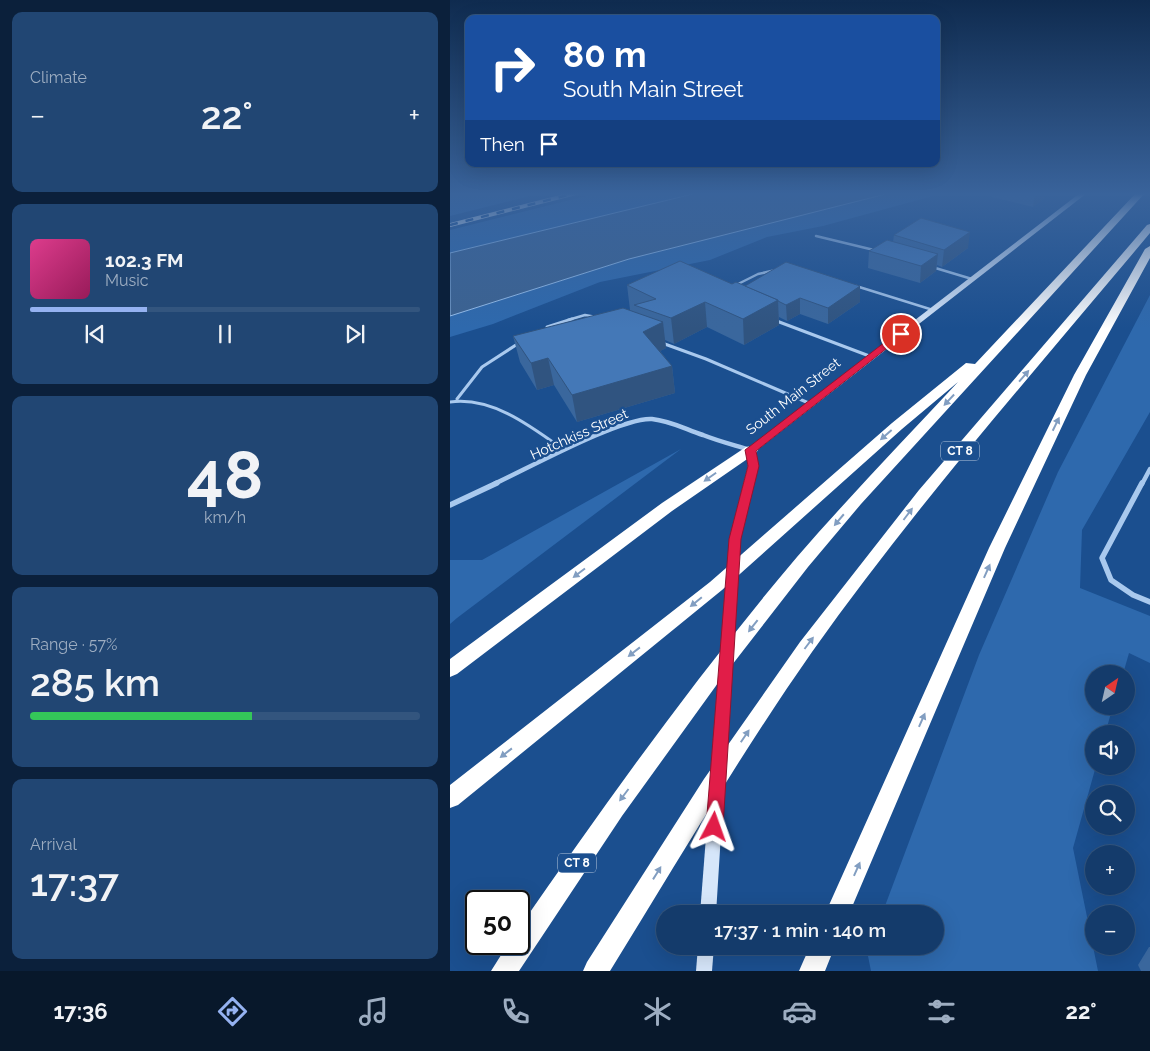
<!DOCTYPE html>
<html lang="en">
<head>
<meta charset="utf-8">
<style>
  :root { --surface:#143b6b; --page:#214673; --text:#f1f3f6; --muted:#9dadc1; --line:#33557e; --accent:#95b2f1 }
  body { margin:0; font-family:Raleway,sans-serif; background:var(--page); color:var(--text); height:100vh; display:flex; flex-direction:column; font-size:19px; white-space:nowrap }
  * { box-sizing:border-box; margin:0 }
  p { font-size:16px; color:var(--muted) }
  .icon { flex:none; width:28px; height:28px; fill:none; stroke:currentColor; stroke-width:2; stroke-linecap:round; stroke-linejoin:round }
  .map { position:relative; flex:1; overflow:hidden }
  .details { display:flex; flex-direction:column; gap:12px; padding:12px; background:#0b203b; width:450px }
  .details>* { flex:none }
  .top-card { position:absolute; left:15px; top:15px; width:475px; height:152px; border-radius:10px; box-shadow:0 5px 20px #0002,0 0 0 1px var(--line); background:#1a4fa0; color:#fff; overflow:hidden }
  .needle { width:32px; rotate:34deg }
  .fabs { position:absolute; left:635px; top:665px; display:grid; gap:10px }
  .fabs a { display:grid; place-items:center; width:50px; height:50px; border-radius:50%; background:var(--surface); box-shadow:0 5px 20px #0002,0 0 0 1px var(--line); font-size:25px }
  .speed { position:absolute; left:15px; top:890px; display:flex; gap:10px; font-size:25px; font-weight:700; text-align:center }
  .speed>* { display:grid; place-content:center; width:65px; height:65px; border-radius:50%; background:var(--surface); box-shadow:0 5px 20px #0002,0 0 0 1px var(--line); line-height:1 }
  .speed .limit { border:2px solid #111; border-radius:8px; background:#fff; color:#111 }
  .pin { position:absolute; display:grid; place-items:center; width:42px; height:42px; color:#fff; margin:-21px; border:2px solid #fff; border-radius:50%; box-shadow:0 1px 5px #0007 }
  .me { position:absolute; width:55px; margin:-28px; rotate:4deg; stroke-linejoin:round; filter:drop-shadow(0 0 4px #0008) }
  .turn { display:flex; align-items:center; gap:18px; height:105px; padding:0 15px; font-size:22px }
  .turn .icon { width:65px; height:65px; stroke-width:2.5 }
  .turn b { display:block; font-size:35px; line-height:42px }
  .then { display:flex; align-items:center; height:48px; padding:0 15px; background:#0003; gap:10px; font-size:19px }
  .big { font-size:38px; font-weight:600; line-height:1.1 }
  .details .widget { flex:1; display:flex; flex-direction:column; justify-content:center; gap:8px; min-width:0; padding:0 18px; border-radius:10px; background:var(--page) }
  .details .dial { align-items:center; gap:0 }
  .dial b { font-size:65px; line-height:1 }
  .song { display:flex; align-items:center; gap:15px }
  .cover { width:60px; height:60px; border-radius:8px; background:linear-gradient(135deg,hsl(330 70% 55%),hsl(330 70% 35%)) }
  .played { height:5px; border-radius:2px; background:linear-gradient(90deg,var(--accent) 30%,var(--line) 30%) }
  .keys { display:flex; justify-content:space-around; direction:ltr }
  .heat { display:flex; justify-content:space-between; align-items:center; font-size:28px; direction:ltr }
  .charge { height:8px; border-radius:4px; background:linear-gradient(90deg,#34c759 57%,var(--line) 0) }
  .trip { position:absolute; left:206px; top:905px; width:288px; height:50px; border-radius:25px; background:var(--surface); box-shadow:0 5px 20px #0002,0 0 0 1px var(--line); font-weight:600; line-height:50px; text-align:center }
  .dock { display:flex; height:80px; justify-content:space-around; align-items:center; background:#08182b; color:var(--muted) }
  .dock .icon { width:35px; height:35px }
  .dock .selected { color:var(--accent) }
  .dock b { font-size:22px; color:var(--text) }
  main { display:flex; flex:1; min-height:0 }
  .map>svg:first-child { display:block }
  .green { fill:#2e69ad }
  .water { fill:#3c6290; stroke:#9cc4f0 }
  .lines { fill:none; stroke-linecap:round; stroke-linejoin:round }
  .lane-far1 { stroke:#a9c9ee; stroke-width:2.5 }
  .lane { stroke:#a9c9ee; stroke-width:3 }
  .street-far1 { stroke:#a9c9ee; stroke-width:4.5 }
  .street { stroke:#a9c9ee; stroke-width:5.5 }
  .secondary { fill:#d6e6fa; fill-rule:evenodd }
  .highway { fill:#fff; fill-rule:evenodd }
  .rail-casing { stroke:#fff; stroke-width:4 }
  .rail { stroke:#1b4f8f; stroke-width:2.5; stroke-dasharray:8; stroke-linecap:butt }
  .wall { fill:#3a679d }
  .shaded-wall { fill:#305480 }
  .building { fill:#4478b7; stroke:#305480 }
  .oneway { fill:#829ec1 }
  .route { fill:#e11d48; stroke:#92132f }
  .labels { text-anchor:middle; dominant-baseline:central; stroke-width:5; stroke-linejoin:round; paint-order:stroke }
  .shield { fill:#1b4f8f; stroke:#bbcadd; stroke-width:1 }
  .shield-label { font-size:12px; font-weight:bold; fill:#fff }
  .street-label { font-size:14px; fill:#fff; stroke:#1b4f8f }
</style>
</head>
<body>
<main>
<section class="details">
<div class="widget"><p>Climate</p>
<div class="heat"><a>−</a><b class="big">22°</b><a>+</a></div>
</div>
<div class="widget">
<div class="song"><i class="cover"></i><div><b>102.3 FM</b><p>Music</p></div></div>
<div class="played"></div>
<div class="keys"><svg class="icon" aria-label="previous" viewBox="0 0 24 24"><path d="M18 5L8 12l10 7zM5 5v14"/></svg><svg class="icon" aria-label="pause" viewBox="0 0 24 24"><path d="M8 5v14M16 5v14"/></svg><svg class="icon" aria-label="next" viewBox="0 0 24 24"><path d="M6 5l10 7-10 7zM19 5v14"/></svg></div>
</div>
<div class="widget dial"><b>48</b><p>km/h</p></div>
<div class="widget"><p>Range · 57%</p><b class="big">285 km</b><div class="charge"></div></div>
<div class="widget"><p>Arrival</p><b class="big">17:37</b></div>
</section>
<div class="map">
<svg width="700" height="971" viewBox="0 0 700 971">
  <rect width="100%" height="100%" fill="#1b4f8f"/>
  <!-- green -->
  <g class="green">
    <polygon points="10,193 92,193 0,216 0,196"/>
    <polygon points="148,193 247,193 0,253 0,230"/>
    <polygon points="440,193 494,193 373,226 317,237 260,260 150,282 43,324 0,337 0,316 179,259"/>
    <polygon points="700,295 700,412 632,530 630,588 700,616 700,663 679,653 673,674 644,674 644,706 663,706 655,734 644,734 644,766 646,766 623,848 648,971 421,971 417,951 419,946 485,946 485,914 432,914 529,655 608,472"/>
    <polygon points="231,449 7,618 0,624 0,560 32,560"/>
  </g>
  <!-- water -->
  <polygon class="water" points="247,193 440,193 179,259 0,316 0,253"/>
  <g class="lines">
    <!-- lane-far1 -->
    <g class="lane-far1">
      <polyline points="366,236 424,250"/>
      <polyline points="482,267 522,279"/>
      <polyline points="286,285 308,274 326,270"/>
      <polyline points="406,286 483,310"/>
      <polyline points="118,320 135,315 146,317"/>
    </g>
    <!-- lane -->
    <g class="lane">
      <polyline points="324,320 422,357"/>
      <polyline points="97,327 122,319"/>
      <polyline points="212,343 256,359 361,404"/>
      <polyline points="7,399 32,367 69,343"/>
      <path d="M0 402C42 396 82 427 114 450"/>
    </g>
    <!-- street-far1 -->
    <g class="street-far1">
      <path d="M44 484C77 469 171 417 202 419 221 421 235 429 253 435 268 441 284 445 300 450"/>
      <polyline points="692,484 700,469"/>
    </g>
    <!-- street -->
    <g class="street">
      <polyline points="692,483 652,558 661,580 683,595 700,602"/>
      <polyline points="0,505 47,483"/>
    </g>
    <!-- secondary -->
    <g class="secondary">
      <polygon points="630,193 637,193 306,451 308,466 290,539 275,771 273,775 268,777 263,775 261,771 280,539 298,466 296,450"/>
      <polygon points="267,779 272,780 274,785 266,914 250,914 260,785 262,780"/>
      <polygon points="248,946 264,946 262,971 246,971"/>
    </g>
    <!-- highway -->
    <g class="highway">
      <path d="M686 193H695L411 504 358 567 268 683 172 816 69 971H41L58 944H69V928C157 801 247 675 347 557 399 497 454 440 508 382L452 429 272 590 8 805 0 808V785L260 582 442 423 516 363 525 364Z"/>
      <path d="M700 224V233C585 371 466 505 362 652 290 755 226 864 160 971H133L137 962 254 779 350 642 469 490 697 225Z"/>
      <polygon points="700,246 700,258 636,375 555,548 399,914 375,914 539,548 624,375 695,249"/>
      <polygon points="301,446 306,447 308,450 306,453 222,511 7,674 0,677 0,659 212,503 296,447"/>
      <polygon points="360,946 385,946 375,971 349,971"/>
    </g>
    <defs>
      <polyline id="rail" points="0,225 126,193"/>
    </defs>
    <!-- rail casing -->
    <use href="#rail" class="rail-casing"/>
    <!-- rail -->
    <use href="#rail" class="rail"/>
  </g>
  <!-- wall -->
  <g class="wall">
    <polygon points="539,193 601,193 583,207 538,196"/>
    <polygon points="444,235 518,248 492,267 487,265 486,271 470,283 418,268 419,251 443,242"/>
    <polygon points="177,285 295,286 410,286 410,302 378,324 350,314 337,321 329,317 329,325 294,345 257,327 224,344 215,340 216,348 210,351 222,366 225,393 127,422 104,385 87,390 70,362 63,336 180,310"/>
    <polygon points="699,947 700,947 700,971 691,971 688,965"/>
  </g>
  <!-- shaded-wall -->
  <g class="shaded-wall">
    <polygon points="585,193 601,193 583,207"/>
    <polygon points="520,232 518,248 492,267 494,250"/>
    <polygon points="488,254 486,271 470,283 471,266"/>
    <polygon points="410,286 410,302 378,324 378,308"/>
    <polygon points="350,298 350,314 337,321 336,305"/>
    <polygon points="328,300 329,325 294,345 293,319"/>
    <polygon points="255,302 257,327 224,344 221,318"/>
    <polygon points="213,322 216,348 197,358 193,332"/>
    <polygon points="98,358 104,385 87,390 81,363"/>
    <polygon points="222,366 225,393 127,422 122,395"/>
  </g>
  <!-- building -->
  <g class="building">
    <polygon points="471,218 520,232 494,250 444,235"/>
    <polygon points="437,240 488,254 471,266 419,251"/>
    <polygon points="230,261 282,284 286,282 328,300 293,319 255,302 221,318 184,305 206,299 177,285"/>
    <polygon points="336,262 410,286 378,308 350,298 336,305 328,301 328,300 295,286"/>
    <polygon points="173,308 213,322 193,332 222,366 122,395 98,358 81,363 63,336"/>
  </g>
  <!-- one-way arrows -->
  <defs><path id="oneway-solid" d="M-6-.8H1V-3.2L6.5 0L1 3.2V.8H-6Z" transform="scale(1.25)"/></defs>
  <g class="oneway">
    <use href="#oneway-solid" transform="translate(574 376) rotate(-49)"/>
    <use href="#oneway-solid" transform="translate(499 400) rotate(133)"/>
    <use href="#oneway-solid" transform="translate(606 424) rotate(-64)"/>
    <use href="#oneway-solid" transform="translate(436 435) rotate(139)"/>
    <use href="#oneway-solid" transform="translate(260 477) rotate(145)"/>
    <use href="#oneway-solid" transform="translate(458 514) rotate(-53)"/>
    <use href="#oneway-solid" transform="translate(389 520) rotate(130)"/>
    <use href="#oneway-solid" transform="translate(537 571) rotate(-66)"/>
    <use href="#oneway-solid" transform="translate(129 573) rotate(143)"/>
    <use href="#oneway-solid" transform="translate(246 602) rotate(141)"/>
    <use href="#oneway-solid" transform="translate(303 626) rotate(128)"/>
    <use href="#oneway-solid" transform="translate(359 643) rotate(-53)"/>
    <use href="#oneway-solid" transform="translate(184 652) rotate(142)"/>
    <use href="#oneway-solid" transform="translate(472 720) rotate(-66)"/>
    <use href="#oneway-solid" transform="translate(295 736) rotate(-56)"/>
    <use href="#oneway-solid" transform="translate(56 753) rotate(142)"/>
    <use href="#oneway-solid" transform="translate(174 795) rotate(127)"/>
    <use href="#oneway-solid" transform="translate(407 869) rotate(-66)"/>
    <use href="#oneway-solid" transform="translate(207 873) rotate(-58)"/>
  </g>
  <!-- sky -->
  <linearGradient id="sky" x2="0" y2="1"><stop stop-color="#0f2b4f"/><stop offset="0.59" stop-color="#39639b"/><stop offset="1" stop-color="#39639b" stop-opacity="0"/></linearGradient>
  <rect width="700" height="329" fill="url(#sky)"/>
  <!-- route -->
  <polygon class="route" points="448,332 451,332 455,334 306,451 309,466 291,539 273,827 270,833 264,835 258,833 256,827 279,539 298,466 295,450"/>
  <g class="labels">
    <!-- shield labels -->
    <g class="shield">
      <rect x="491" y="441.5" width="38" height="19" rx="4"/>
      <rect x="108" y="853.5" width="38" height="19" rx="4"/>
    </g>
    <g class="shield-label">
      <text x="510" y="451">CT 8</text>
      <text x="127" y="863">CT 8</text>
    </g>
    <!-- street labels -->
    <g class="street-label">
      <text transform="translate(343 396) rotate(-38)">South Main Street</text>
      <text transform="translate(129 434) rotate(-24)">Hotchkiss Street</text>
    </g>
  </g>
</svg>
<div class="fabs">
<a><svg class="needle" viewBox="-14 -14 28 28"><path d="M0-13l5 13h-10z" fill="#e53935"/><path d="M0 13l5-13h-10z" fill="#9dadc1"/></svg></a>
<a><svg class="icon" aria-label="sound" viewBox="0 0 24 24"><path d="M4 9h4l5-4v14l-5-4H4zM17 9q2 3 0 6"/></svg></a>
<a><svg class="icon" aria-label="search" viewBox="0 0 24 24"><circle cx="10" cy="10" r="6"/><path d="M15 15l6 6"/></svg></a>
<a>+</a>
<a>−</a>
</div>
<div class="speed"><div class="limit">50</div></div>
<div class="pin" style="left:451px;top:334px;background:#d93025"><svg class="icon" aria-label="arrive" viewBox="0 0 24 24"><path d="M6 21V4h12l-3 4 3 4H6"/></svg></div>
<svg class="me" style="left:264px;top:827px" viewBox="-20 -20 40 40"><path d="M0-17L14 15 0 8-14 15z" fill="#e11d48" stroke="#fff" stroke-width="4"/></svg>
<div class="trip">17:37 · 1 min · 140 m</div>
<div class="top-card">
<div class="turn"><svg class="icon" aria-label="right" viewBox="0 0 24 24"><path d="M7 20v-9h11M14 6l5 5-5 5"/></svg><div><b>80 m</b>South Main Street</div></div>
<div class="then">Then<svg class="icon" aria-label="arrive" viewBox="0 0 24 24"><path d="M6 21V4h12l-3 4 3 4H6"/></svg></div>
</div>
</div>
</main>
<nav class="dock">
<b>17:36</b>
<svg class="icon selected" aria-label="directions" viewBox="0 0 24 24"><path d="M12 3l9 9-9 9-9-9zM9 14v-3h6M13 9l2 2-2 2"/></svg>
<svg class="icon" aria-label="music" viewBox="0 0 24 24"><path d="M9 18V5l10-2v13"/><circle cx="6" cy="18" r="3"/><circle cx="16" cy="16" r="3"/></svg>
<svg class="icon" aria-label="phone" viewBox="0 0 24 24"><path d="M5 4h4l2 5-3 2q2 4 5 5l2-3 5 2v4C11 20 4 13 5 4z"/></svg>
<svg class="icon" aria-label="climate" viewBox="0 0 24 24"><path d="M12 3v18M4 7l16 10M4 17L20 7"/></svg>
<svg class="icon" aria-label="car" viewBox="0 0 24 24"><path d="M5 17H2v-5l4-1 3-4h7l3 4 3 1v5h-3M9 17h6M6 11h13"/><circle cx="7" cy="17" r="2"/><circle cx="17" cy="17" r="2"/></svg>
<svg class="icon" aria-label="filters" viewBox="0 0 24 24"><path d="M4 7h16M4 17h16"/><circle cx="9" cy="7" r="2"/><circle cx="15" cy="17" r="2"/></svg>
<b>22°</b>
</nav>
</body>
</html>
